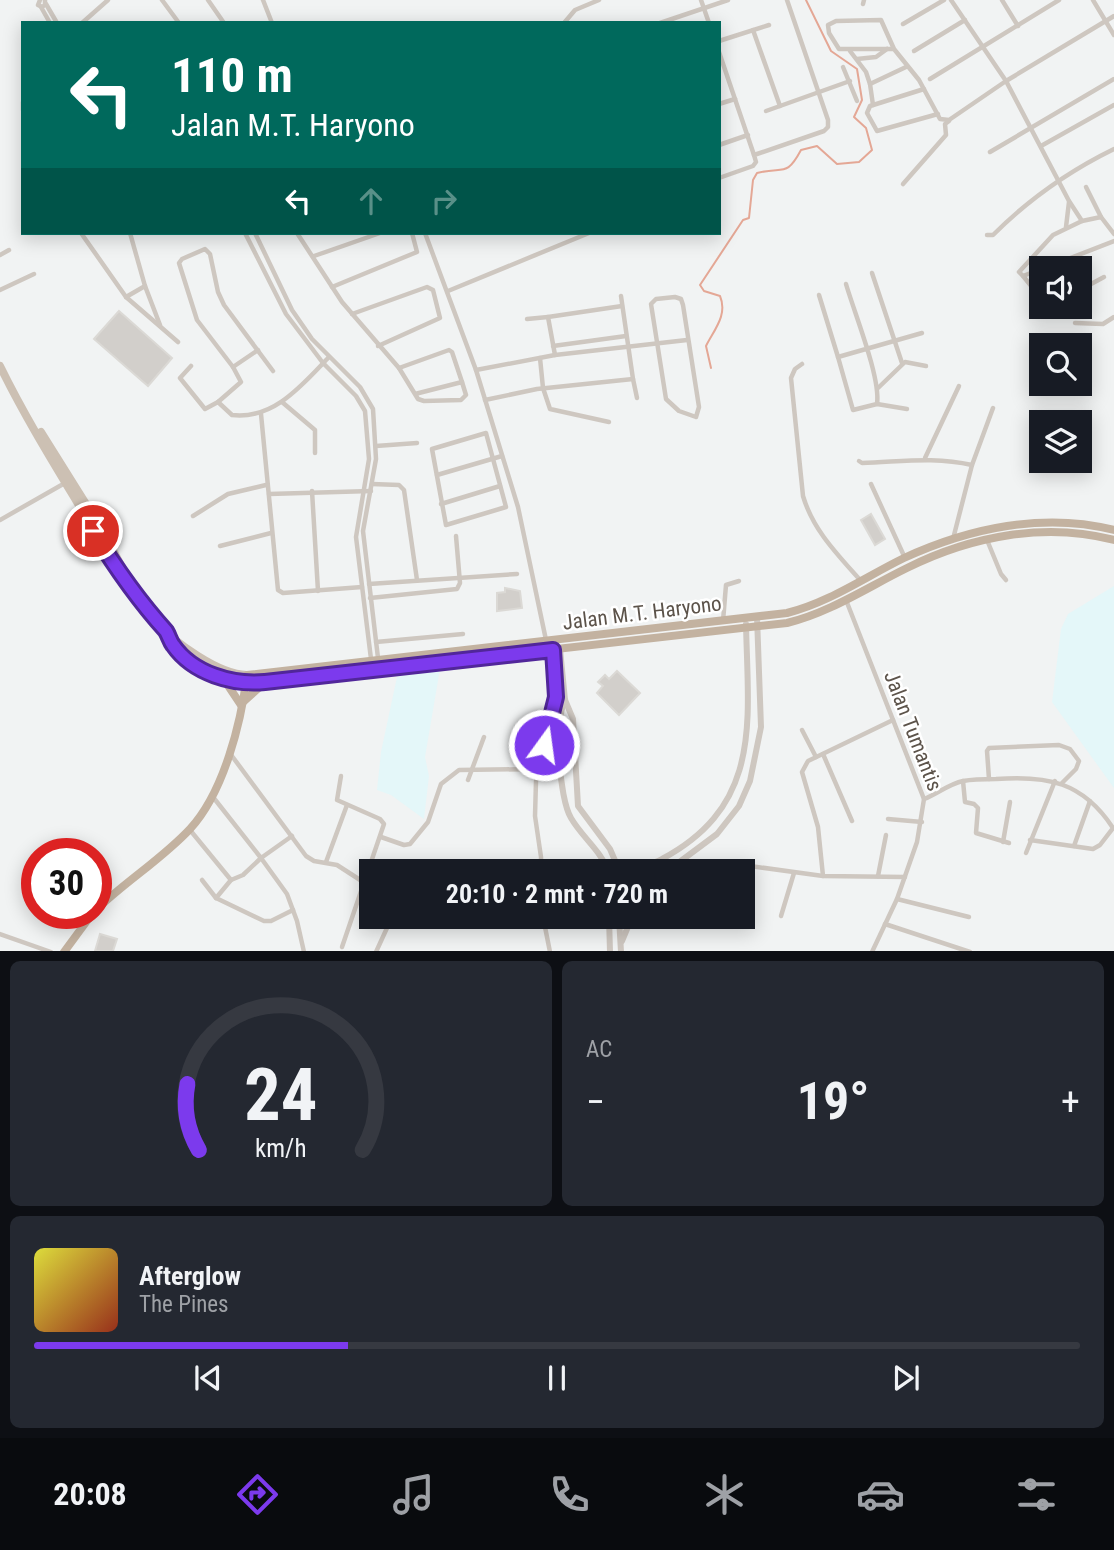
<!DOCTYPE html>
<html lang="id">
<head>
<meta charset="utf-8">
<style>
  :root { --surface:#171b24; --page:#242831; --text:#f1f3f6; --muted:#9ea1a6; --line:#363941; --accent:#7c3aed }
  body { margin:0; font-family:"Roboto Condensed",sans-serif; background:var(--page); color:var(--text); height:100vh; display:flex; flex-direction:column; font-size:26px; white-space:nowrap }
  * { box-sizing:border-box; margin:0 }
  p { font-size:23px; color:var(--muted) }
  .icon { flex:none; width:38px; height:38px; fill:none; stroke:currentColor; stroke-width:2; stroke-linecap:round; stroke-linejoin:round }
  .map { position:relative; height:951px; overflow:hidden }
  .side { display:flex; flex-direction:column; gap:10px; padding:10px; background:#0d0f14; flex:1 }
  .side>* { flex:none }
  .banner { position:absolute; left:21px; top:21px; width:700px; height:214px; border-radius:0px; box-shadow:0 4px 18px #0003; background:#00695c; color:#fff; overflow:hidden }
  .fabs { position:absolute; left:1029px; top:256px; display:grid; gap:14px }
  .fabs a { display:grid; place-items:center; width:63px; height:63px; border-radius:0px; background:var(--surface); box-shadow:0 4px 18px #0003; font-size:35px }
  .speed { position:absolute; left:21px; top:838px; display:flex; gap:14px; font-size:35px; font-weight:700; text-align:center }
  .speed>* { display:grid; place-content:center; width:91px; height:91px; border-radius:50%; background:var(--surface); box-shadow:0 4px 18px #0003; line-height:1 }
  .speed .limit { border:10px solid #d22; background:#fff; color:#111 }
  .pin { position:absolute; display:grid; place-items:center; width:60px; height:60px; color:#fff; margin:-30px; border:4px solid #fff; border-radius:50%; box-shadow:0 2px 7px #0007 }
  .me { position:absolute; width:77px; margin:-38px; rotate:14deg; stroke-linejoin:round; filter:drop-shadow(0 0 5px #0008) }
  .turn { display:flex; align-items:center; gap:24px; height:147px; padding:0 35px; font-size:32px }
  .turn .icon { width:91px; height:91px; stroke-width:2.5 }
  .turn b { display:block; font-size:49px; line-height:60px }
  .lanes { display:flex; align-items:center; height:66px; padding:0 35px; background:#0003; justify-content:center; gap:35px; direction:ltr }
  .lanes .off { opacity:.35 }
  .big { font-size:52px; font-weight:700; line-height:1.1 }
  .side .widget { flex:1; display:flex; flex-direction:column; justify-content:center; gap:10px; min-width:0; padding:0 24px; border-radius:10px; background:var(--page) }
  .side .dial { align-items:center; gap:0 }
  .dial svg { height:182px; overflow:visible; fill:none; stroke:var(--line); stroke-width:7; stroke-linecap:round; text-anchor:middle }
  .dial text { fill:var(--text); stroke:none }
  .song { display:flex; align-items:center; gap:21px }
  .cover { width:84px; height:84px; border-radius:10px; background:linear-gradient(135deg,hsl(60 70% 55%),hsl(10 70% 35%)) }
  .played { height:7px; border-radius:4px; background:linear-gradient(90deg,var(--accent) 30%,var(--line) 30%) }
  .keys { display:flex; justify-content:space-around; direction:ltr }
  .heat { display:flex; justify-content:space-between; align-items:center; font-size:38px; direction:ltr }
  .side .tiles { flex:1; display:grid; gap:10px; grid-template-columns:1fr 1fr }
  .widget:last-child { grid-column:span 2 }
  .trip { position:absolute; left:359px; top:859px; width:396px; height:70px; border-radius:0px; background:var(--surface); box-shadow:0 4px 18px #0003; font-weight:700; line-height:70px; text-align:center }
  .menu { display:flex; height:112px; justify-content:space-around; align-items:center; background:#090b0e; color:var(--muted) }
  .menu .icon { width:49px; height:49px }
  .menu .on { color:var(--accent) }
  .menu b { font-size:32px; color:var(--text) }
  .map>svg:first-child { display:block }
  .medical { fill:#e4f7f9 }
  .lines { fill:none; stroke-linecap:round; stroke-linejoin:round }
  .stream { stroke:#e4a795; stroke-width:2 }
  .building { fill:#d2cfcb; stroke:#dbd9d5; stroke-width:2 }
  .minor { stroke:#cec7c0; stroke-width:4.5 }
  .tertiary { stroke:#cec7c0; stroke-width:6 }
  .primary { stroke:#ccc0b3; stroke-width:8 }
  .trunk { stroke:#c3b2a0; stroke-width:8 }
  .route-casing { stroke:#51269a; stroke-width:18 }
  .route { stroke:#7c3aed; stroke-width:12 }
  .labels { text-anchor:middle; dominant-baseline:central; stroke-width:5; stroke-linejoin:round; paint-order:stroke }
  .street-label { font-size:21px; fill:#5c534a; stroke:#fff }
</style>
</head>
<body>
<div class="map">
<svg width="1114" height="952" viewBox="0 0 1114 952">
  <rect width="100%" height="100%" fill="#f1f3f3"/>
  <!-- medical -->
  <g class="medical">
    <polygon points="1114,586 1114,788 1052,702 1061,629 1068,614"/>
    <polygon points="440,669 425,757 429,776 424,819 391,795 377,790 381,752 397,677"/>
  </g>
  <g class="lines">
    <!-- stream -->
    <path class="stream" d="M711 368 706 346C714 330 728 315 720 296L704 291 700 285 743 220 749 218 753 180 757 173C784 166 786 178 801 150L817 146 837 164 859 162 872 150 866 128 854 117 862 100 857 69 831 51 806 0"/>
  </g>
  <!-- building -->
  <g class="building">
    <polygon points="119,311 172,358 148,386 94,339"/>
    <polygon points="871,514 885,539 875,545 861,520"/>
    <polygon points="505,588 520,591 522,608 497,611 497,593 505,592"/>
    <polygon points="617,671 640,693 619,715 597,693 603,686 598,682 605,675 609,679"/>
    <polygon points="100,934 117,939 113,951 95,951"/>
  </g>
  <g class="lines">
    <!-- minor -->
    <g class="minor">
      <polyline points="40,0 38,5 42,7 45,5 45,0"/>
      <polyline points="162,0 179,23"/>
      <polyline points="208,0 224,23"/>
      <polyline points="263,0 272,23"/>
      <polyline points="701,0 709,23"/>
      <polyline points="951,0 1006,81 1069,201 1082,221 1101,217 1114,234"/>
      <polyline points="1002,0 1018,26"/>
      <polyline points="1093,0 1114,35"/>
      <polyline points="46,4 57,23"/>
      <polyline points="863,4 864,0"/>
      <polyline points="41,7 50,23"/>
      <polyline points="82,23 108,0"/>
      <polyline points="564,23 575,10 599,0"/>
      <polyline points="660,23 728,0"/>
      <polyline points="903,24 944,0"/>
      <polyline points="753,30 780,106"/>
      <polyline points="719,41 769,25"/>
      <polyline points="894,49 839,49 829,33 828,25 836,21 881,20 894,49 919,80 940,119 949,120 1006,81 1114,16"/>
      <polyline points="850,51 866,72 870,84 906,67"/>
      <polyline points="914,51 965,20"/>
      <polyline points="719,52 754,155"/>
      <polyline points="857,59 876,57 887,49"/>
      <polyline points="843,67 857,101"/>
      <polyline points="930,79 1059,0"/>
      <polyline points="870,84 873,105"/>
      <polyline points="924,89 870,106 867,113 877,131 938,114"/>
      <polyline points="23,102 23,110"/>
      <polyline points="719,104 735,99"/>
      <polyline points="766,111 850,81"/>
      <polyline points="719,145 748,135"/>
      <polyline points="1041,146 1114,105"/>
      <polyline points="990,152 1114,79"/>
      <polyline points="719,178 753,166 756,162 754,155 824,131 828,127 828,120 787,0"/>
      <polyline points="903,184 946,135 945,124 949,121"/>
      <polyline points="1086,187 1101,217"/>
      <polyline points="1066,227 1069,202"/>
      <polyline points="81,233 126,297 178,342"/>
      <polyline points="130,233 145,286 160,325"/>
      <polyline points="245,233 286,314 323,363 356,396 365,411 369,459 356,537 371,659"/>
      <polyline points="255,233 292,310 312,339 360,387 373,409 376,459 363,531 378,658"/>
      <polyline points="297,233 342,302 399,368 418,399 424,401 461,400 466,395 462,382 415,394"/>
      <polyline points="425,233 476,370 518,507 546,640"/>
      <path d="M987 235H993C1028 200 1069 171 1114 149"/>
      <polyline points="0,255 9,250"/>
      <polyline points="314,256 380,233"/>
      <polyline points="1045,268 1114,241"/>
      <polyline points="1041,269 1023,276 1019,272 1053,235 1082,221"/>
      <polyline points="872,273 902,363"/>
      <polyline points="1023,276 1041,298"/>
      <path d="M846 284C854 312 881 378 877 404L853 410 838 357 922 333"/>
      <polyline points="332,287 417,252 412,233"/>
      <polyline points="0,290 34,274"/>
      <polyline points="1080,290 1104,277"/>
      <polyline points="448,291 589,233"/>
      <polyline points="819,295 838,357"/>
      <polyline points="126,297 145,286"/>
      <polygon points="675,297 681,299 683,305 699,407 696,417 679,411 666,399 651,304 656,299"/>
      <polyline points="352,314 427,287 433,290 440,318 378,346"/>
      <polyline points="527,319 548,317"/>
      <polyline points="1075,323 1103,324 1114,317"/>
      <polyline points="553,346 626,336"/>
      <polyline points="555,355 548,317 622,306"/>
      <polyline points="540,358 543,388 550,409 609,422"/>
      <path d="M802 364 795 369 791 378 803 496C813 530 837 554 860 580"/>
      <polyline points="191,366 180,378 205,409 218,402 241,382 233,367 197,320 179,263 182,259 205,249 210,254 218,292 224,305 273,371"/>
      <polyline points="233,367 258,350"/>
      <polyline points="399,368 449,350 452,352 462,382"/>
      <polyline points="476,370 555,355 687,340"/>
      <polyline points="633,379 637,398"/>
      <polyline points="878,388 905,362 926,366"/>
      <polyline points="485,400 537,389 633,379 621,296"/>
      <path d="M218 402 232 415C274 420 303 384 329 357"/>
      <polyline points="282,402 315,430 315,453"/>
      <polyline points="877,404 907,409"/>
      <polyline points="261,414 278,590 283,593 362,587"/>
      <polygon points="486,433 506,507 446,525 432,449"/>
      <polyline points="376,446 417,443"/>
      <polyline points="925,458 959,386"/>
      <path d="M859 461 862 463C900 462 934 456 972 465"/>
      <polyline points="437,475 502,456"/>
      <polyline points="372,484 399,485 404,490 417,580"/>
      <polyline points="871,484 905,558"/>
      <polyline points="312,491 318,591"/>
      <polyline points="269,494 371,491"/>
      <polyline points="441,504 500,486"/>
      <polyline points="193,516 228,494 266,485"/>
      <polyline points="0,520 65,483"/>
      <polyline points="953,539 972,465 993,408"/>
      <polyline points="987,540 1001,574 1006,580"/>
      <polyline points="220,546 271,533"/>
      <polyline points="369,584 517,574"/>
      <polyline points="370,598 457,589 460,583 456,536"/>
      <polyline points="846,600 924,799 917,842 897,899 872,952"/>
      <polyline points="723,621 726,585 739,581"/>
      <polyline points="376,642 463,634"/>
      <polyline points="893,720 808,761 802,772 818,827 823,876 905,877"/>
      <polyline points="802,730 816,757"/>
      <polyline points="229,752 306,856 314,861 337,865 371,887"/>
      <polyline points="823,754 852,821"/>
      <polyline points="341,776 337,800 380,819 384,824 342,947"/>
      <polyline points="989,779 987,751 989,748 1059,745 1070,749 1079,761 1076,769 1062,783"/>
      <polyline points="468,780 484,737"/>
      <polyline points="963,781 965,802 974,804 978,808 976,833 1009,843"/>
      <polyline points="213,797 261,858 292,836"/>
      <path d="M924 799C937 794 949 784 963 781 974 779 985 779 996 779 1047 775 1083 782 1113 828L1100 845 1093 849 1030 840"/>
      <polyline points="888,819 922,822"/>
      <polyline points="190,830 231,880 216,898 264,921 271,921 293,910"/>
      <polyline points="381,837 404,845 410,844 428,822 441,784 459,770 538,769"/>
      <polyline points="1003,842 1010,802"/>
      <polyline points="1074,846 1090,801"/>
      <polyline points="1026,853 1055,781"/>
      <polyline points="326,862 347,805"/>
      <polyline points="750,866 823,876"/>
      <polyline points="541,872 541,857 535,816 536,781 556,697 553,651"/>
      <polyline points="878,876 886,835"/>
      <polyline points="202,880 216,898"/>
      <polyline points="231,880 243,875 261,858 287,894 297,921 304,952"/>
      <polyline points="897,899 969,917"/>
      <polyline points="781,916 794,873"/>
      <polyline points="414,917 424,925"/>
      <polyline points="543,917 550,952"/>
      <polyline points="885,924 970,952"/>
      <polyline points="0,934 51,952"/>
      <polyline points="376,952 392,917"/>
    </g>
    <!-- tertiary -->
    <g class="tertiary">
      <polyline points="560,649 565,700 573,719 578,806 610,849 620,872"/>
      <path d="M565 700C554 721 559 798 571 818 582 837 601 851 609 872"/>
      <path d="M621 872C634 866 650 866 662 859 763 805 748 721 746 624"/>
      <polyline points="651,872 659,862"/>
      <polyline points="666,872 717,834 739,806 750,781 761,727 757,617"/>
      <polyline points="609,917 610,952"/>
      <polyline points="619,917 621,952"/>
      <polyline points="622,941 632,917"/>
    </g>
    <!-- primary -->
    <g class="primary">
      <path d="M0 366C22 411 48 454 74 497 99 539 122 585 156 622 174 642 219 675 247 675"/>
      <polyline points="41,432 101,528 131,584"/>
      <path d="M168 634C181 663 215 679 245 684"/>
    </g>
    <!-- trunk -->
    <g class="trunk">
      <polyline points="216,676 227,684 241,705"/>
      <path d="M245 684 787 623C829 613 868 587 907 568 971 536 1045 522 1114 540"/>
      <polyline points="243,702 264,683"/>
      <path d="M96 910C126 881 162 859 190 829 224 792 241 723 247 675L787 613C830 602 865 577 904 558 969 528 1044 512 1114 530"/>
      <polyline points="64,952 92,914"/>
    </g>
  </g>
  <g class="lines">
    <defs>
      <path id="route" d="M93 531C115 567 138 600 166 631 169 636 170 641 173 645 193 674 233 685 265 682L553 650 556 697 544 745"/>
    </defs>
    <!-- route casing -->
    <use href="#route" class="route-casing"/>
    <!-- route -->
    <use href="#route" class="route"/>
  </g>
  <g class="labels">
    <!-- street labels -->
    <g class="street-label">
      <text transform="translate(642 613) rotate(-7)">Jalan M.T. Haryono</text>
      <text transform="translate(913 731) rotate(69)">Jalan Tumantis</text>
    </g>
  </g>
</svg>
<div class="fabs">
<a><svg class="icon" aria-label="sound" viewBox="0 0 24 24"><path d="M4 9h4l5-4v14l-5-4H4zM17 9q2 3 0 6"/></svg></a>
<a><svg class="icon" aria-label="search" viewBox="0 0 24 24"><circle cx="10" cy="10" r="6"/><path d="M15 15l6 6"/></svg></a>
<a><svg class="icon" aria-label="layers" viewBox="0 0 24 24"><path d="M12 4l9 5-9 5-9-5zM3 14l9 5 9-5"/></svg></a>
</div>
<div class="speed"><div class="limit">30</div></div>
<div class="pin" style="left:93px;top:531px;background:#d93025"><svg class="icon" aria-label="arrive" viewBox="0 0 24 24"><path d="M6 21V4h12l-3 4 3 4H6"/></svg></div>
<svg class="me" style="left:544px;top:745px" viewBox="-20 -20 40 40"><circle r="17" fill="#7c3aed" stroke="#fff" stroke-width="3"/><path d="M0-11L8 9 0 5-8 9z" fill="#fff"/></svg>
<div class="trip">20:10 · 2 mnt · 720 m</div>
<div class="banner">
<div class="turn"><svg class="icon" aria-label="left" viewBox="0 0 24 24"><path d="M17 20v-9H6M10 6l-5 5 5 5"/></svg><div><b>110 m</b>Jalan M.T. Haryono</div></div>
<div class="lanes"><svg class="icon" aria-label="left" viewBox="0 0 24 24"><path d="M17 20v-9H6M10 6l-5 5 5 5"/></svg><svg class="icon off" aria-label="ahead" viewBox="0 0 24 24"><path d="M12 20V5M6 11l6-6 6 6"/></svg><svg class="icon off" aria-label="right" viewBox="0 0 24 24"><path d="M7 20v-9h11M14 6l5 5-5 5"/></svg></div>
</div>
</div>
<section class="side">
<div class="tiles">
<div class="widget dial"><svg viewBox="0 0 100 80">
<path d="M14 69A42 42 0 1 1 86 69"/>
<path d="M14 69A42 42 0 0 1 9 40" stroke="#7c3aed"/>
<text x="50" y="56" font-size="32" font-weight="700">24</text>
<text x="50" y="72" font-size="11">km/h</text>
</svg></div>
<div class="widget"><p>AC</p>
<div class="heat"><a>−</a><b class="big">19°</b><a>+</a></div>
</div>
<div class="widget">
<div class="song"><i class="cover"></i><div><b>Afterglow</b><p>The Pines</p></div></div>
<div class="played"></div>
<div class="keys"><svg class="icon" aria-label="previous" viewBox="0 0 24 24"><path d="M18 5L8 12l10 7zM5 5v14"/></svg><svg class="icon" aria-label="pause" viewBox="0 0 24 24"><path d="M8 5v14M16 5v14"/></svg><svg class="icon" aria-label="next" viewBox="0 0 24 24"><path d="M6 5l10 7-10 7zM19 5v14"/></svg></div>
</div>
</div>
</section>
<nav class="menu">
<b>20:08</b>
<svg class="icon on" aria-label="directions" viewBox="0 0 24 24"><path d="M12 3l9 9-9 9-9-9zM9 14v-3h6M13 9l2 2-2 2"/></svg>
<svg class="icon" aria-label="music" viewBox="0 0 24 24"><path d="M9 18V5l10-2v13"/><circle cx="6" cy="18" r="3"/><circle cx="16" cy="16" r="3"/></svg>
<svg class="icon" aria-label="phone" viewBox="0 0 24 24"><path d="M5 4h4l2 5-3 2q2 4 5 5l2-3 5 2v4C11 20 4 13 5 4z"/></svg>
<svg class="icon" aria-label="climate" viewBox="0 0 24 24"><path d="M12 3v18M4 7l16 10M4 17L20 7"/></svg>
<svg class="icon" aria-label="car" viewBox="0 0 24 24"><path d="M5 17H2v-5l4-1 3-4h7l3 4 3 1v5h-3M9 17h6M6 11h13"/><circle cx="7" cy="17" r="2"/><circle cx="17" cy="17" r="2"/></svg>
<svg class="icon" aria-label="filters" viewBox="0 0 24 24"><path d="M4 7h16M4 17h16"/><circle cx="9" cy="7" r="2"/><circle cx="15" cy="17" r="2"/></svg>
</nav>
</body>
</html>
